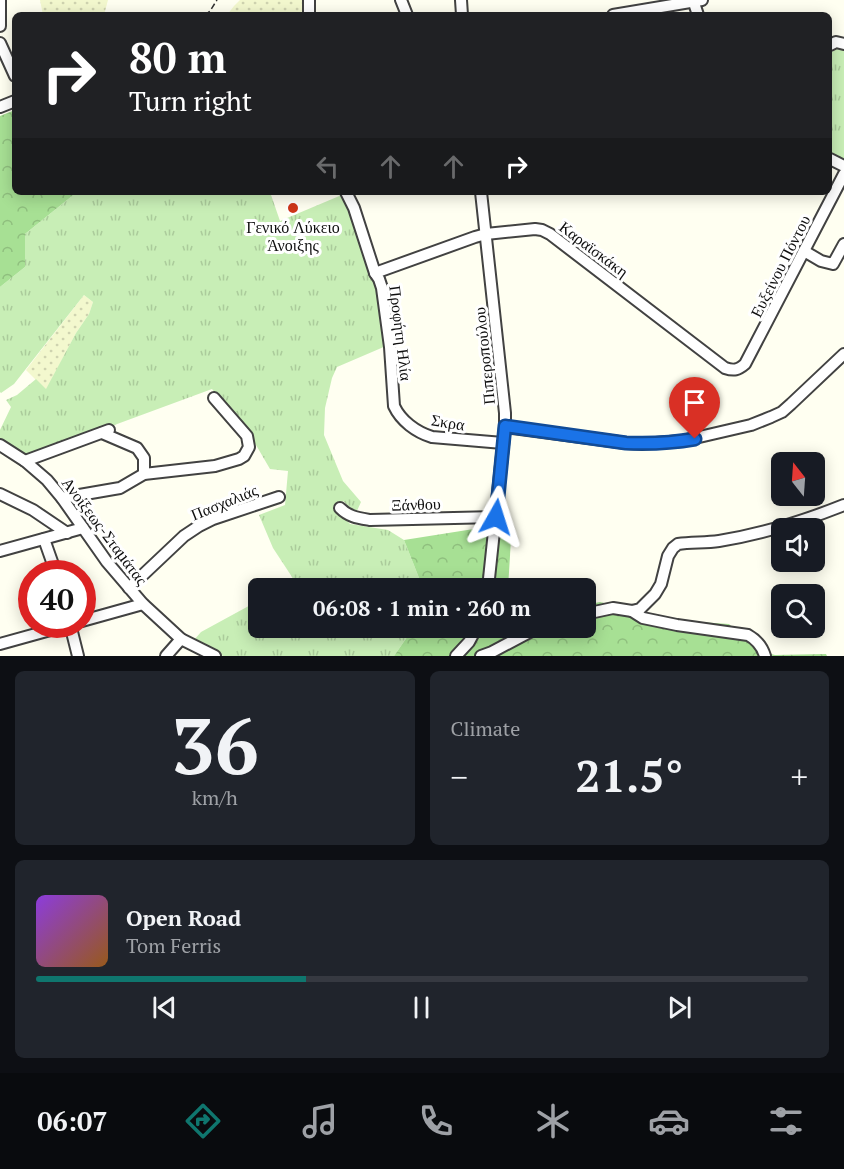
<!DOCTYPE html>
<html lang="en">
<head>
<meta charset="utf-8">
<style>
  :root { --surface:#171b24; --page:#20242c; --text:#f1f3f6; --muted:#9ea1a6; --line:#363941; --accent:#0f766e }
  body { margin:0; font-family:"PT Serif",serif; background:var(--page); color:var(--text); height:100vh; display:flex; flex-direction:column; font-size:22px; white-space:nowrap }
  * { box-sizing:border-box; margin:0 }
  p { font-size:20px; color:var(--muted) }
  .icon { flex:none; width:33px; height:33px; fill:none; stroke:currentColor; stroke-width:2; stroke-linecap:round; stroke-linejoin:round }
  .map { position:relative; height:656px; overflow:hidden }
  .drawer { display:flex; flex-direction:column; gap:15px; padding:15px; background:#0d0f14; flex:1 }
  .drawer>* { flex:none }
  .hud { position:absolute; left:12px; top:12px; width:820px; height:183px; border-radius:9px; box-shadow:0 3px 15px #0003; background:#202124; color:#fff; overflow:hidden }
  .needle { width:39px; rotate:343deg }
  .tools { position:absolute; left:771px; top:452px; display:grid; gap:12px }
  .tools a { display:grid; place-items:center; width:54px; height:54px; border-radius:9px; background:var(--surface); box-shadow:0 3px 15px #0003; font-size:30px }
  .speed { position:absolute; left:18px; top:560px; display:flex; gap:12px; font-size:30px; font-weight:700; text-align:center }
  .speed>* { display:grid; place-content:center; width:78px; height:78px; border-radius:50%; background:var(--surface); box-shadow:0 3px 15px #0003; line-height:1 }
  .speed .limit { border:9px solid #d22; background:#fff; color:#111 }
  .pin { position:absolute; display:grid; place-items:center; width:51px; height:51px; color:#fff; margin:-62px -26px; border-radius:50% 50% 50% 0; rotate:-45deg; box-shadow:0 0 6px #0007 }
  .pin .icon { rotate:45deg }
  .me { position:absolute; width:66px; margin:-33px; rotate:6deg; stroke-linejoin:round; filter:drop-shadow(0 0 4px #0008) }
  .turn { display:flex; align-items:center; gap:21px; height:126px; padding:0 18px; font-size:27px }
  .turn .icon { width:78px; height:78px; stroke-width:2.5 }
  .turn b { display:block; font-size:42px; line-height:51px }
  .lanes { display:flex; align-items:center; height:57px; padding:0 18px; background:#0003; justify-content:center; gap:30px; direction:ltr }
  .lanes .off { opacity:.35 }
  .big { font-size:45px; font-weight:600; line-height:1.1 }
  .drawer .card { flex:1; display:flex; flex-direction:column; justify-content:center; gap:9px; min-width:0; padding:0 21px; border-radius:9px; background:var(--page) }
  .drawer .dial { align-items:center; gap:0 }
  .dial b { font-size:78px; line-height:1 }
  .song { display:flex; align-items:center; gap:18px }
  .cover { width:72px; height:72px; border-radius:9px; background:linear-gradient(135deg,hsl(270 70% 55%),hsl(30 70% 35%)) }
  .played { height:6px; border-radius:3px; background:linear-gradient(90deg,var(--accent) 35%,var(--line) 35%) }
  .keys { display:flex; justify-content:space-around; direction:ltr }
  .heat { display:flex; justify-content:space-between; align-items:center; font-size:33px; direction:ltr }
  .drawer .tiles { flex:1; display:grid; gap:15px; grid-template-columns:1fr 1fr }
  .card:last-child { grid-column:span 2 }
  .trip { position:absolute; left:248px; top:578px; width:348px; height:60px; border-radius:9px; background:var(--surface); box-shadow:0 3px 15px #0003; font-weight:600; line-height:60px; text-align:center }
  .dock { display:flex; height:96px; justify-content:space-around; align-items:center; background:#090b0e; color:var(--muted) }
  .dock .icon { width:42px; height:42px }
  .dock .selected { color:var(--accent) }
  .dock b { font-size:27px; color:var(--text) }
  .map>svg:first-child { display:block }
  .farmland { fill:url(#farmland-dots) }
  .grass { fill:url(#grass-tufts) }
  .forest { fill:url(#forest-crowns) }
  .lines { fill:none; stroke-linecap:round; stroke-linejoin:round }
  .minor-casing { stroke:#424242; stroke-width:14 }
  .path { stroke:#313131; stroke-width:1.5; stroke-dasharray:6 3; stroke-linecap:butt }
  .minor { stroke:#fff; stroke-width:10 }
  .route-casing { stroke:#114b97; stroke-width:15 }
  .route { stroke:#1a73e8; stroke-width:10 }
  .poi-dot { fill:#ce3519; stroke:#fff; stroke-width:2 }
  .labels { text-anchor:middle; dominant-baseline:central; stroke-width:6; stroke-linejoin:round; paint-order:stroke }
  .poi-label { font-size:16px; fill:#0f0f0f; stroke:#fff }
  .street-label { font-size:16px; fill:#0f0f0f; stroke:#fff }
</style>
</head>
<body>
<div class="map">
<svg width="844" height="656" viewBox="0 0 844 656">
  <defs>
    <pattern id="farmland-dots" width="8" height="8" patternUnits="userSpaceOnUse" patternTransform="scale(1.5)"><rect width="8" height="8" fill="#f3f8ce"/><path d="M2 2h.1M6 6h.1" fill="none" stroke="#cfd3b0" stroke-width="1.8" stroke-linecap="round"/></pattern>
    <pattern id="grass-tufts" width="24" height="20" patternUnits="userSpaceOnUse" patternTransform="scale(1.5)"><rect width="24" height="20" fill="#c8eeb6"/><path d="M3 7l-1-3M5 7V3M7 7l1-3M15 17l-1-3M17 17v-4M19 17l1-3" fill="none" stroke="#abcb9b"/></pattern>
    <pattern id="forest-crowns" width="20" height="18" patternUnits="userSpaceOnUse" patternTransform="scale(1.5)"><rect width="20" height="18" fill="#a7e094"/><path d="M2 6a3 3 0 1 1 6 0M12 15a3 3 0 1 1 6 0" fill="none" stroke="#8fbf7e"/></pattern>
  </defs>
  <rect width="100%" height="100%" fill="#fffff1"/>
  <!-- farmland -->
  <g class="farmland">
    <polygon points="40,0 108,0 104,15 43,15"/>
    <polygon points="240,0 304,0 306,15 227,15 234,6"/>
    <polygon points="84,295 93,302 89,314 76,333 46,390 26,370"/>
  </g>
  <!-- grass -->
  <g class="grass">
    <polygon points="831,47 844,48 844,158 843,161 830,155 830,49"/>
    <polygon points="77,192 270,192 280,221 344,194 376,282 386,346 337,367 332,378 325,408 324,435 343,481 361,502 356,513 343,501 335,507 350,524 388,530 404,540 423,588 281,588 294,580 273,548 259,515 285,505 288,471 270,469 256,445 212,389 25,458 0,442 0,430 11,407 6,400 17,395 36,379 46,389 76,333 89,314 93,302 84,295 14,384 1,393 0,392 0,287 25,267 25,234"/>
    <polygon points="258,601 258,627 414,627 394,656 223,656 194,640 201,632"/>
  </g>
  <!-- forest -->
  <g class="forest">
    <polygon points="15,110 15,192 77,192 25,234 25,267 0,287 0,116"/>
    <polygon points="512,523 508,588 423,588 404,540"/>
    <polygon points="600,602 685,621 729,624 756,650 775,655 826,654 827,656 394,656 414,627 585,627 585,605"/>
  </g>
  <g class="lines">
    <defs>
      <g id="minor">
        <polyline points="401,0 407,15"/>
        <polyline points="461,0 462,15"/>
        <polyline points="693,0 698,15"/>
        <polyline points="309,15 309,0"/>
        <polyline points="613,15 702,0"/>
        <polyline points="0,26 0,0"/>
        <polyline points="0,43 15,76"/>
        <polyline points="830,45 836,42 844,44"/>
        <polyline points="0,107 15,101"/>
        <polyline points="830,159 844,166"/>
        <path d="M346 192 354 208 375 273 379 279 382 288 390 347 394 406C401 421 416 432 432 437L503 443"/>
        <polyline points="481,192 505,413 505,427 488,588"/>
        <polyline points="804,251 821,261 833,264 844,244"/>
        <path d="M375 273 475 237 486 234 535 229 542 230 550 234 725 368C734 371 738 370 745 364L844 174"/>
        <polyline points="505,427 626,443 642,444 682,441 751,425 771,417 782,412 791,404 844,354"/>
        <polyline points="102,433 137,448 144,458 144,474"/>
        <polyline points="0,445 25,461 47,480 62,498 107,562 143,604 181,639 215,656"/>
        <polyline points="25,461 109,430"/>
        <polyline points="0,494 33,510 67,533"/>
        <polyline points="62,498 114,489 120,488 144,474 215,466 239,459 244,456 249,447 247,436 214,398"/>
        <path d="M340 508C349 517 358 518 370 520L496 517"/>
        <polyline points="44,539 56,573"/>
        <polyline points="0,551 83,528"/>
        <polyline points="129,588 184,536 199,526 213,519 279,497"/>
        <path d="M632 611 643 618 677 625 748 635C757 640 762 646 765 656"/>
        <path d="M585 614 613 608 632 611 640 609 655 594 661 584 668 556 673 548 678 544C691 542 705 543 719 541 762 534 804 521 844 505"/>
        <polyline points="82,621 143,604"/>
        <polyline points="70,624 78,656"/>
        <polyline points="0,644 72,624"/>
        <polyline points="166,656 181,639"/>
        <polyline points="456,656 469,642 477,627"/>
        <polyline points="481,656 492,652 539,627"/>
      </g>
    </defs>
    <!-- minor casing -->
    <use href="#minor" class="minor-casing"/>
    <!-- path -->
    <polyline class="path" points="205,15 210,11 217,0"/>
    <!-- minor -->
    <use href="#minor" class="minor"/>
  </g>
  <g class="lines">
    <defs>
      <path id="route" d="M496 517 505 426 626 443C649 444 672 443 695 439"/>
    </defs>
    <!-- route casing -->
    <use href="#route" class="route-casing"/>
    <!-- route -->
    <use href="#route" class="route"/>
  </g>
  <!-- markers -->
  <circle class="poi-dot" cx="293" cy="208" r="6"/>
  <g class="labels">
    <!-- poi labels -->
    <g class="poi-label">
      <text x="293" y="227">Γενικό Λύκειο<tspan x="293" dy="18">Άνοιξης</tspan></text>
    </g>
    <!-- street labels -->
    <g class="street-label">
      <text transform="translate(594 249) rotate(37)">Καραϊσκάκη</text>
      <text transform="translate(780 266) rotate(-63)">Ευξείνου Πόντου</text>
      <text transform="translate(401 333) rotate(83)">Προφήτη Ηλία</text>
      <text transform="translate(484 356) rotate(-96)">Πιπεροπούλου</text>
      <text transform="translate(448 422) rotate(9)">Σκρα</text>
      <text transform="translate(224 502) rotate(-22)">Πασχαλιάς</text>
      <text transform="translate(416 504) rotate(-2)">Ξάνθου</text>
      <text transform="translate(105 531) rotate(53)">Ανοίξεως-Σταμάτας</text>
    </g>
  </g>
</svg>
<div class="tools">
<a><svg class="needle" viewBox="-14 -14 28 28"><path d="M0-13l5 13h-10z" fill="#e53935"/><path d="M0 13l5-13h-10z" fill="#9ea1a6"/></svg></a>
<a><svg class="icon" aria-label="sound" viewBox="0 0 24 24"><path d="M4 9h4l5-4v14l-5-4H4zM17 9q2 3 0 6"/></svg></a>
<a><svg class="icon" aria-label="search" viewBox="0 0 24 24"><circle cx="10" cy="10" r="6"/><path d="M15 15l6 6"/></svg></a>
</div>
<div class="speed"><div class="limit">40</div></div>
<div class="pin" style="left:695px;top:439px;background:#d93025"><svg class="icon" aria-label="arrive" viewBox="0 0 24 24"><path d="M6 21V4h12l-3 4 3 4H6"/></svg></div>
<svg class="me" style="left:496px;top:517px" viewBox="-20 -20 40 40"><path d="M0-17L14 15 0 8-14 15z" fill="#1a73e8" stroke="#fff" stroke-width="4"/></svg>
<div class="trip">06:08 · 1 min · 260 m</div>
<div class="hud">
<div class="turn"><svg class="icon" aria-label="right" viewBox="0 0 24 24"><path d="M7 20v-9h11M14 6l5 5-5 5"/></svg><div><b>80 m</b>Turn right</div></div>
<div class="lanes"><svg class="icon off" aria-label="left" viewBox="0 0 24 24"><path d="M17 20v-9H6M10 6l-5 5 5 5"/></svg><svg class="icon off" aria-label="ahead" viewBox="0 0 24 24"><path d="M12 20V5M6 11l6-6 6 6"/></svg><svg class="icon off" aria-label="ahead" viewBox="0 0 24 24"><path d="M12 20V5M6 11l6-6 6 6"/></svg><svg class="icon" aria-label="right" viewBox="0 0 24 24"><path d="M7 20v-9h11M14 6l5 5-5 5"/></svg></div>
</div>
</div>
<section class="drawer">
<div class="tiles">
<div class="card dial"><b>36</b><p>km/h</p></div>
<div class="card"><p>Climate</p>
<div class="heat"><a>−</a><b class="big">21.5°</b><a>+</a></div>
</div>
<div class="card">
<div class="song"><i class="cover"></i><div><b>Open Road</b><p>Tom Ferris</p></div></div>
<div class="played"></div>
<div class="keys"><svg class="icon" aria-label="previous" viewBox="0 0 24 24"><path d="M18 5L8 12l10 7zM5 5v14"/></svg><svg class="icon" aria-label="pause" viewBox="0 0 24 24"><path d="M8 5v14M16 5v14"/></svg><svg class="icon" aria-label="next" viewBox="0 0 24 24"><path d="M6 5l10 7-10 7zM19 5v14"/></svg></div>
</div>
</div>
</section>
<nav class="dock">
<b>06:07</b>
<svg class="icon selected" aria-label="directions" viewBox="0 0 24 24"><path d="M12 3l9 9-9 9-9-9zM9 14v-3h6M13 9l2 2-2 2"/></svg>
<svg class="icon" aria-label="music" viewBox="0 0 24 24"><path d="M9 18V5l10-2v13"/><circle cx="6" cy="18" r="3"/><circle cx="16" cy="16" r="3"/></svg>
<svg class="icon" aria-label="phone" viewBox="0 0 24 24"><path d="M5 4h4l2 5-3 2q2 4 5 5l2-3 5 2v4C11 20 4 13 5 4z"/></svg>
<svg class="icon" aria-label="climate" viewBox="0 0 24 24"><path d="M12 3v18M4 7l16 10M4 17L20 7"/></svg>
<svg class="icon" aria-label="car" viewBox="0 0 24 24"><path d="M5 17H2v-5l4-1 3-4h7l3 4 3 1v5h-3M9 17h6M6 11h13"/><circle cx="7" cy="17" r="2"/><circle cx="17" cy="17" r="2"/></svg>
<svg class="icon" aria-label="filters" viewBox="0 0 24 24"><path d="M4 7h16M4 17h16"/><circle cx="9" cy="7" r="2"/><circle cx="15" cy="17" r="2"/></svg>
</nav>
</body>
</html>
